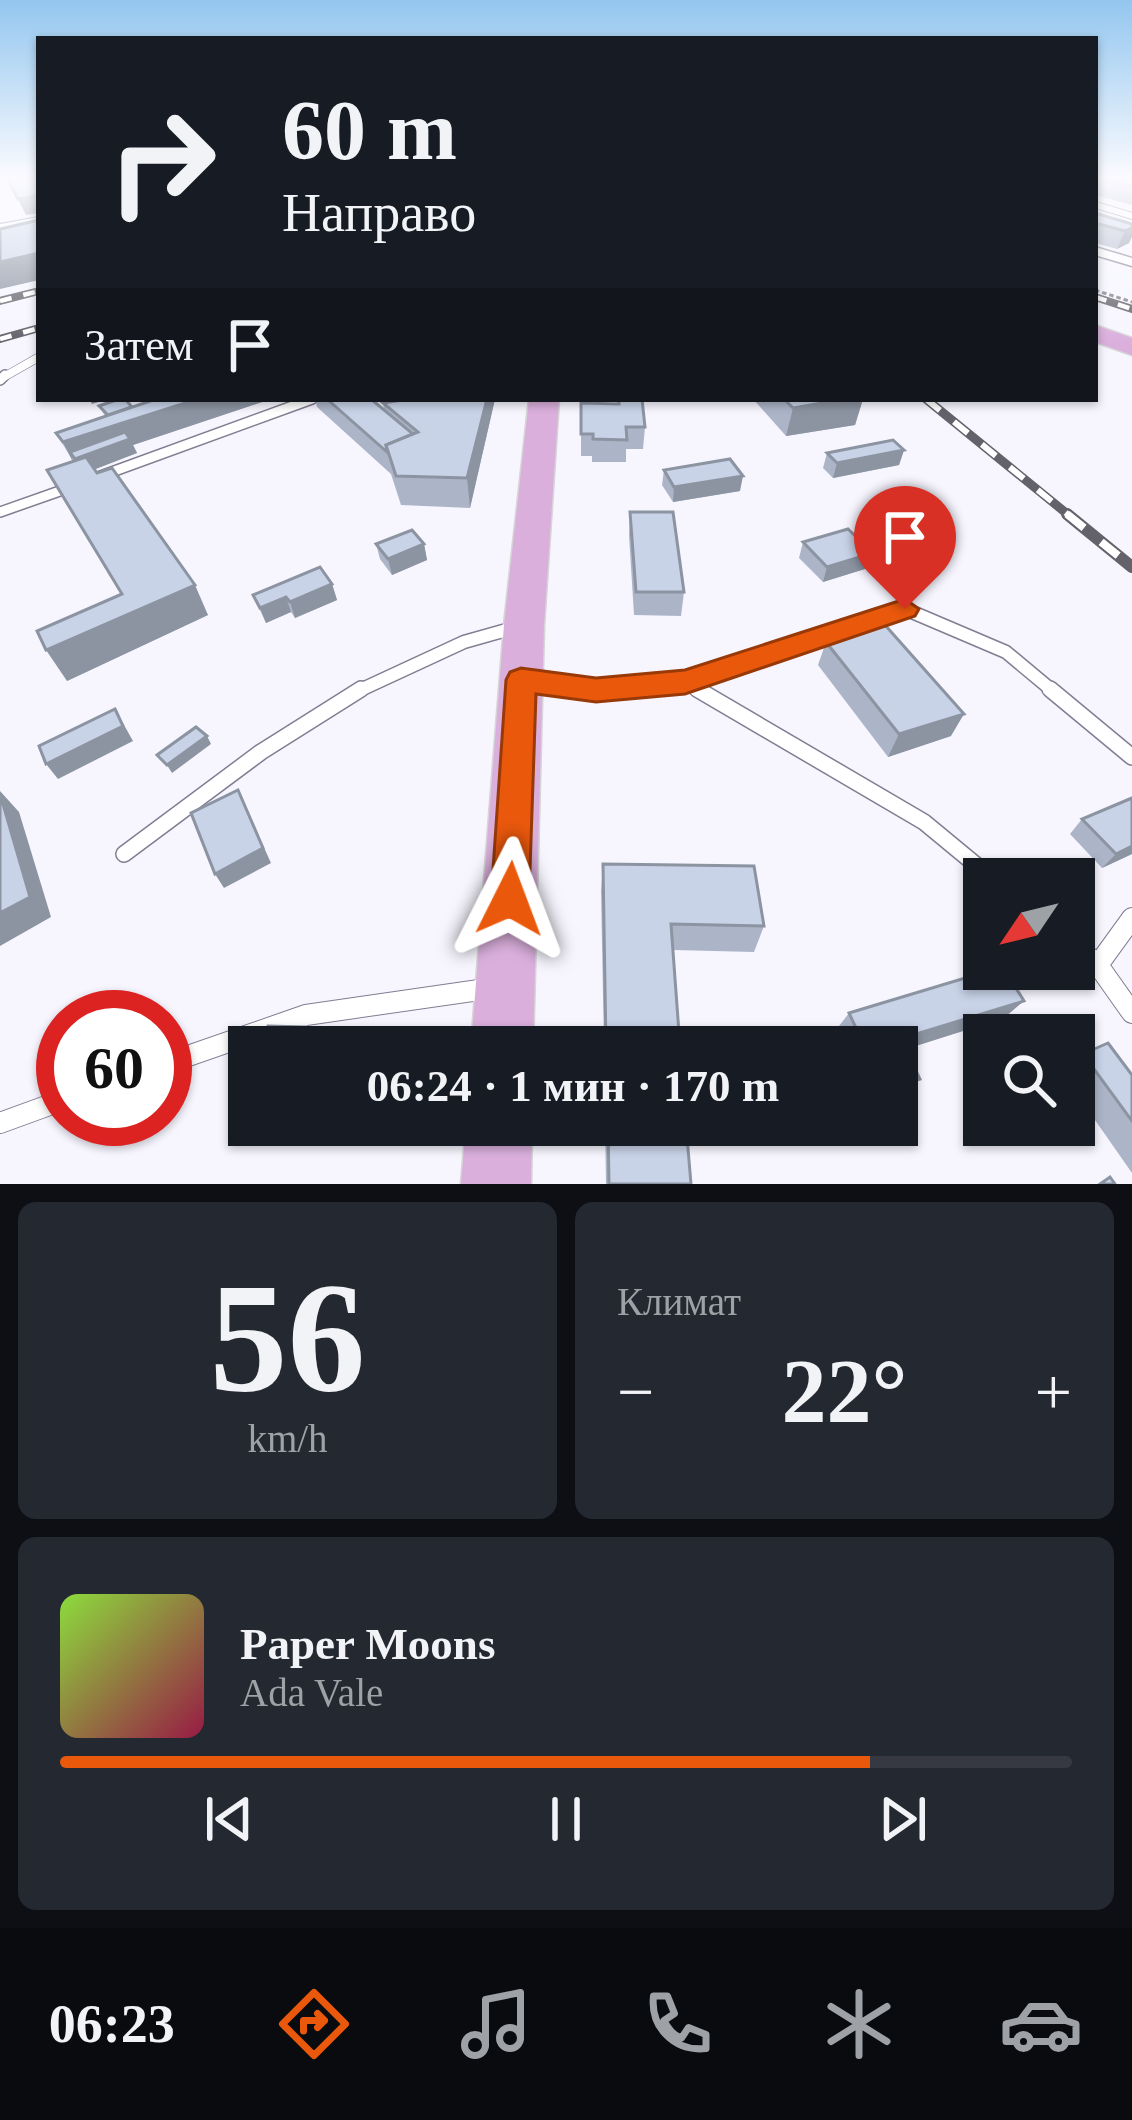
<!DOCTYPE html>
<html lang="ru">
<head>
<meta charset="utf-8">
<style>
  :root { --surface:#171b24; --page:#242831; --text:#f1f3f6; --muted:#9ea1a6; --line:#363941; --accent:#ea580c }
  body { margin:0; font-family:"Times New Roman",serif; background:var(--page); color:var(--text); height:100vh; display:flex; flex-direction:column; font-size:45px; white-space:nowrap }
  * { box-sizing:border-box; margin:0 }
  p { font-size:39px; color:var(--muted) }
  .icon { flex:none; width:66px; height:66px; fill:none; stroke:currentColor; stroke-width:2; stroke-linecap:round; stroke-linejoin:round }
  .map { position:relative; height:1184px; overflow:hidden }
  .panel { display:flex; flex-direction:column; gap:18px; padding:18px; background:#0d0f14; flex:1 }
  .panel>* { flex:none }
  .banner { position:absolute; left:36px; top:36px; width:1062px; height:366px; border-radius:0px; box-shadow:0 3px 9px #0004; background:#171b24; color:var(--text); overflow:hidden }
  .needle { width:78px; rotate:235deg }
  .tools { position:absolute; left:963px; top:858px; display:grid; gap:24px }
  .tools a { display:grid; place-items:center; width:132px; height:132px; border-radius:0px; background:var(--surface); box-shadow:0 3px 9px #0004; font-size:60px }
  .speed { position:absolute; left:36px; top:990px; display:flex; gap:24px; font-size:60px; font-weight:700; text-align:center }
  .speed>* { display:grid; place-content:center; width:156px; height:156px; border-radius:50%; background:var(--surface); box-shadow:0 3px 9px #0004; line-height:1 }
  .speed .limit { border:18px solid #d22; background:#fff; color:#111 }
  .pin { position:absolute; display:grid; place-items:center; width:102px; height:102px; color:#fff; margin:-123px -51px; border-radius:50% 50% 50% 0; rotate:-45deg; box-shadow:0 0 12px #0007 }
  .pin .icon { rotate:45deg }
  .me { position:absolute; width:132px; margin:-66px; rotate:3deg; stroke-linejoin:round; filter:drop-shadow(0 0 9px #0008) }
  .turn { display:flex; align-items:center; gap:42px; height:252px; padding:0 48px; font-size:54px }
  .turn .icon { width:156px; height:156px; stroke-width:2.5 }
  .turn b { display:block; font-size:84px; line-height:102px }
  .then { display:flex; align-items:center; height:114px; padding:0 48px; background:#0003; gap:24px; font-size:45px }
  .big { font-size:90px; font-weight:800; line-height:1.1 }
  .panel .card { flex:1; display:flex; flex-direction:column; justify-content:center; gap:18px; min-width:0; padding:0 42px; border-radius:18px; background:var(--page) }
  .panel .dial { align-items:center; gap:0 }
  .dial b { font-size:156px; line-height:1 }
  .song { display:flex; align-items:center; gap:36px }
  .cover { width:144px; height:144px; border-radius:18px; background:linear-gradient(135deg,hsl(90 70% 55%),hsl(340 70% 35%)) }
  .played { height:12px; border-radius:6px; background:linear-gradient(90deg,var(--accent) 80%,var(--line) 80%) }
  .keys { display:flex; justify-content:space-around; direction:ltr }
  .heat { display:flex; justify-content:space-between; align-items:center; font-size:66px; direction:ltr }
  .panel .tiles { flex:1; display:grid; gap:18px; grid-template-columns:1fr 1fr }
  .card:last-child { grid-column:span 2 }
  .trip { position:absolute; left:228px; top:1026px; width:690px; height:120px; border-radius:0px; background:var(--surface); box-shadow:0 3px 9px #0004; font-weight:800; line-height:120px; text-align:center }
  .tabs { display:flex; height:192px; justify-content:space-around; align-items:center; background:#090b0e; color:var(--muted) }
  .tabs .icon { width:84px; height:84px }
  .tabs .current { color:var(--accent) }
  .tabs b { font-size:54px; color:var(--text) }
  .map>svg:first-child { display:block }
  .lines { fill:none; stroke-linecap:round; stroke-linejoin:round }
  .service-far5-casing { stroke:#817d92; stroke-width:8 }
  .service-far4-casing { stroke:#817d92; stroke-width:9 }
  .service-far3-casing { stroke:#817d92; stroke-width:12 }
  .service-far2-casing { stroke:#817d92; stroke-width:15 }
  .service-far1-casing { stroke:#817d92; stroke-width:18 }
  .service-casing { stroke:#817d92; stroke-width:22 }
  .minor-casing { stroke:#817d92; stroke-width:3 }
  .primary-casing { stroke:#d6d5d7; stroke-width:3 }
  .path { stroke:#7e7d85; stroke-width:3; stroke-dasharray:4.5 3; stroke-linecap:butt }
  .service-far5 { stroke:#fff; stroke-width:6 }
  .service-far4 { stroke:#fff; stroke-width:8 }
  .service-far3 { stroke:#fff; stroke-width:9 }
  .service-far2 { stroke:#fff; stroke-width:12 }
  .service-far1 { stroke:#fff; stroke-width:15 }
  .service { stroke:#fff; stroke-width:20 }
  .minor { fill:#fff; fill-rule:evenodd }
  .primary { fill:#daafdc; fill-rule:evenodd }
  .rail-far2-casing { stroke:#63626a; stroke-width:8 }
  .rail-far1-casing { stroke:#63626a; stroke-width:9 }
  .rail-casing { stroke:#63626a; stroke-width:12 }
  .rail-far2 { stroke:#fff; stroke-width:4.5; stroke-dasharray:12; stroke-linecap:butt }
  .rail-far1 { stroke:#fff; stroke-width:6; stroke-dasharray:18; stroke-linecap:butt }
  .rail { stroke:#fff; stroke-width:8; stroke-dasharray:22; stroke-linecap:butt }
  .wall { fill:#acb5c8 }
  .shaded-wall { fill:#8c94a2 }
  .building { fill:#c8d3e8; stroke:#8c94a2; stroke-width:3 }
  .route { fill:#ea580c; stroke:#983908; stroke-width:3 }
</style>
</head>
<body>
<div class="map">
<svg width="1132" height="1184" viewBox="0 0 1132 1184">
  <rect width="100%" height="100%" fill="#f7f6ff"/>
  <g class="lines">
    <defs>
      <g id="service-far5">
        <polyline points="1096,205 1132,216"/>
        <polyline points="0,227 39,220"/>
      </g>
      <polyline id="service-far4" points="2,378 39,357"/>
      <g id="service-far3">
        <polyline points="0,380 5,375"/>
        <polyline points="98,477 312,399"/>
        <polyline points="0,512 74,486"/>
      </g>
      <g id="service-far2">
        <polyline points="528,681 596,690 685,682 905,609 1006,652 1054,692"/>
        <polyline points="685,682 702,692"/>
        <polyline points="356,692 464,642 517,627"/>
      </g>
      <g id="service-far1">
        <polyline points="587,689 609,689"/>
        <polyline points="697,689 924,822 993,879"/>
        <polyline points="1050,689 1132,757"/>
        <polyline points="124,854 261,752 361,689"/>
      </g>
      <g id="service">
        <polyline points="1132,918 1098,965 1132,1013"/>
        <polyline points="1074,945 1098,965"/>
        <polyline points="165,1064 306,1015 486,989"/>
        <polyline points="0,1123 63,1100"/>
      </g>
      <polygon id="minor" points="1095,247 1132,258 1132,266 1095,255"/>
      <g id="primary">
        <polygon points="1095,325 1132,338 1132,355 1095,342"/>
        <polygon points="529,399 559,399 544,625 533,1047 471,1047 504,625"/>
        <polygon points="466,1125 532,1125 531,1184 461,1184"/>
      </g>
    </defs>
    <!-- service-far5 casing -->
    <use href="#service-far5" class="service-far5-casing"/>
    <!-- service-far4 casing -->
    <use href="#service-far4" class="service-far4-casing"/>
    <!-- service-far3 casing -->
    <use href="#service-far3" class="service-far3-casing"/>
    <!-- service-far2 casing -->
    <use href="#service-far2" class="service-far2-casing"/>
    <!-- service-far1 casing -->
    <use href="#service-far1" class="service-far1-casing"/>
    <!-- service casing -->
    <use href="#service" class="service-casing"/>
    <!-- minor casing -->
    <use href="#minor" class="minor-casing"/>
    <!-- primary casing -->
    <use href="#primary" class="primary-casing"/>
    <!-- path -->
    <polyline class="path" points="1095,290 1132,302"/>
    <!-- service-far5 -->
    <use href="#service-far5" class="service-far5"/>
    <!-- service-far4 -->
    <use href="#service-far4" class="service-far4"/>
    <!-- service-far3 -->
    <use href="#service-far3" class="service-far3"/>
    <!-- service-far2 -->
    <use href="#service-far2" class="service-far2"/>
    <!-- service-far1 -->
    <use href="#service-far1" class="service-far1"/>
    <!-- service -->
    <use href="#service" class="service"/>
    <!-- minor -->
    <use href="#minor" class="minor"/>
    <!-- primary -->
    <use href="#primary" class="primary"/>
    <defs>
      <g id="rail-far2">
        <polyline points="1095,297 1132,309"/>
        <polyline points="0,301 39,291"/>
        <polyline points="0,339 39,328"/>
      </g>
      <polyline id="rail-far1" points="926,399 1071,517"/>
      <polyline id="rail" points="1067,514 1132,567"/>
    </defs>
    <!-- rail-far2 casing -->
    <use href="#rail-far2" class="rail-far2-casing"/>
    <!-- rail-far1 casing -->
    <use href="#rail-far1" class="rail-far1-casing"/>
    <!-- rail casing -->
    <use href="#rail" class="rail-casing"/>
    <!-- rail-far2 -->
    <use href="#rail-far2" class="rail-far2"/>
    <!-- rail-far1 -->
    <use href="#rail-far1" class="rail-far1"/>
    <!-- rail -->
    <use href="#rail" class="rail"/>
  </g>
  <!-- wall -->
  <g class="wall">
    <polygon points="1098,178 1132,179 1132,205 1095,195 1095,185"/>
    <polygon points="1095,213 1132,224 1129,243 1117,249 1095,243"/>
    <polygon points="156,399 271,399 133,445 137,453 94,469 208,615 67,681 121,594 47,470 73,461 56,433 105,416 99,406 132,407"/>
    <polygon points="315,399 371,399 384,410 383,403 409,399 495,399 470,508 401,505 391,474 317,407"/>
    <polygon points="616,399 642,399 645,427 643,449 626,449 626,462 592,462 592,456 581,456 581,403 617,404"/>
    <polygon points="753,399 863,399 855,425 786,436"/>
    <polygon points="904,450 899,465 833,478 823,468 827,453"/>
    <polygon points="664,470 740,491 673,502 662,485"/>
    <polygon points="630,512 684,592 681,616 634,615 629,535"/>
    <polygon points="803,542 873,553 868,568 823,582 799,558"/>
    <polygon points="376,544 424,544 427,560 392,575 380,559"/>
    <polygon points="332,584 337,600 295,618 291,612 266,623 253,595"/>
    <polygon points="826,642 951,736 888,757 818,665"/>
    <polygon points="1132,798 1132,854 1102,868 1070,834 1082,819"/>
    <polygon points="603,864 764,926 754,952 673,950 679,1033 823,1047 604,1047 601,891"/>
    <polygon points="849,1013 1004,1018 905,1049 904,1094 897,1047 844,1047 836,1030"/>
    <polygon points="1083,1054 1132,1075 1132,1173 1074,1090 1074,1060"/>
    <polygon points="605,1125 713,1125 687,1130 691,1184 606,1184"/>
  </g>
  <!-- shaded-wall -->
  <g class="shaded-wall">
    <polygon points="39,195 39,213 26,215 18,199"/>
    <polygon points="1132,228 1132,237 1129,243 1117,249 1125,231"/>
    <polygon points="39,253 39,280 0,289 0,262"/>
    <polygon points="89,399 109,399 92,404"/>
    <polygon points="198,399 271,399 133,445 137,453 83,474 70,452 74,464 63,442"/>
    <polygon points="487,399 495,399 470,508 467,478"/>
    <polygon points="846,399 863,399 855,425 786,436 793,408"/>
    <polygon points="904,450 899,465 833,478 837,463"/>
    <polygon points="743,476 740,491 673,502 674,487"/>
    <polygon points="424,544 427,560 392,575 388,559"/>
    <polygon points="873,553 868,568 823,582 827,567"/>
    <polygon points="332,584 337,600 295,618 290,602"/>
    <polygon points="195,585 208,615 67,681 46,650"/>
    <polygon points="286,597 291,612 266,623 260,608"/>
    <polygon points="115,709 133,741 58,779 46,764"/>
    <polygon points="964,714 951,736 888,757 899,734"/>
    <polygon points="207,736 211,744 172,773 167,765"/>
    <polygon points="238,790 271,863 224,888 215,874"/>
    <polygon points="0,791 19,812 51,917 0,946"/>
    <polygon points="1132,846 1132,854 1102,868 1116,854"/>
    <polygon points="1024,1001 1004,1018 897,1052 900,1039"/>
    <polygon points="304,1027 311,1039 309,1047 298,1047"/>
    <polygon points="920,1079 904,1094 897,1096 897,1086"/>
  </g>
  <!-- building -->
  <g class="building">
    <polygon points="7,178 34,178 39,186 39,195 18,199"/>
    <polygon points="1098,178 1132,179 1132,186"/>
    <polygon points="1095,213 1132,224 1132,228 1125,231 1095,223"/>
    <polygon points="39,220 39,253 0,262 0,229"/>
    <polygon points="119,399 125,399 132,407 108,415 99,406"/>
    <polygon points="156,399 198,399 63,442 56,433"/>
    <polygon points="327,399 371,399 413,434 386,445 387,452"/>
    <polygon points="409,399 487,399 467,478 396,476 386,445 418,432 383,403"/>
    <polygon points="619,399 642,399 645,427 626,427 627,440 593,439 593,434 581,434 581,403 619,404"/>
    <polygon points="784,399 846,399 793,408"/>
    <polygon points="125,432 130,439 75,459 70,452"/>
    <polygon points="893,440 904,450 837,463 827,453"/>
    <polygon points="86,457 97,473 112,468 195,585 46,650 37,631 122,594 47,470"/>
    <polygon points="730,459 743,476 674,487 664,470"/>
    <polygon points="630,512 673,512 684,592 636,592"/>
    <polygon points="848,529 873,553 827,567 803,542"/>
    <polygon points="412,530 424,544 388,559 376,544"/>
    <polygon points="320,567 332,584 290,602 286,597 260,608 253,595"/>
    <polygon points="885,625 964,714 899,734 826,642"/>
    <polygon points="115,709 123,726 46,764 39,746"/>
    <polygon points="196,727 207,736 167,765 157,755"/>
    <polygon points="238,790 263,848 215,874 191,813"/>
    <polygon points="0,794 30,897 0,913"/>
    <polygon points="1132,798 1132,846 1116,854 1082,819"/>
    <polygon points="603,864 754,866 764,926 671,924 679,1033 820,1036 823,1047 606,1047"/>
    <polygon points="995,969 1004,969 1024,1001 900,1039 920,1079 897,1086 897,1047 865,1047 849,1013"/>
    <polygon points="268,1026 304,1027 298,1047 262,1047"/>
    <polygon points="1108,1043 1132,1075 1132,1121 1083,1054"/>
    <polygon points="608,1125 686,1125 691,1184 609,1184"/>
    <polygon points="1110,1177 1115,1184 1100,1184"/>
  </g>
  <!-- sky -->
  <linearGradient id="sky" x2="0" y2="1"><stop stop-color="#93c6ef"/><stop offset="0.52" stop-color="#fbfbff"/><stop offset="1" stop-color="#fbfbff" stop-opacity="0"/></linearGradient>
  <rect width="1132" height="343" fill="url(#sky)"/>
  <!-- route -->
  <polygon class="route" points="905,599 919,609 915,616 685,694 596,702 536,694 529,899 523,912 510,917 496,912 491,899 506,680 510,672 521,668 596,678 685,670"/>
</svg>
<div class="tools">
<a><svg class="needle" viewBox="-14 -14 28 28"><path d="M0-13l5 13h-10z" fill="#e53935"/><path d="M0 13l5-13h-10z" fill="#9ea1a6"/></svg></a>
<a><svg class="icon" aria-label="search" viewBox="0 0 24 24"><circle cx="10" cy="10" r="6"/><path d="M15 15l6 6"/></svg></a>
</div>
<div class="speed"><div class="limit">60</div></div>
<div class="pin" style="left:905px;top:609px;background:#d93025"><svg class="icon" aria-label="arrive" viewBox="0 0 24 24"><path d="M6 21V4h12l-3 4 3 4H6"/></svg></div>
<svg class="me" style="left:510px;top:899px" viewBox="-20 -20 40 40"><path d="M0-17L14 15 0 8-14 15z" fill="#ea580c" stroke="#fff" stroke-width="4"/></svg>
<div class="trip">06:24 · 1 мин · 170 m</div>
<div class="banner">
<div class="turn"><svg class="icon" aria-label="right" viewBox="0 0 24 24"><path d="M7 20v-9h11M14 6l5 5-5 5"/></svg><div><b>60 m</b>Направо</div></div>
<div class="then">Затем<svg class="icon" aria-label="arrive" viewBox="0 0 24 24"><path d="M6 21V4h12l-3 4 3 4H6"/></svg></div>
</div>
</div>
<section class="panel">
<div class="tiles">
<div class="card dial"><b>56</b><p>km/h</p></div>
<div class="card"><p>Климат</p>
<div class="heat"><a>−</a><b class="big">22°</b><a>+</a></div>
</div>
<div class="card">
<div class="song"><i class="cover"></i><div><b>Paper Moons</b><p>Ada Vale</p></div></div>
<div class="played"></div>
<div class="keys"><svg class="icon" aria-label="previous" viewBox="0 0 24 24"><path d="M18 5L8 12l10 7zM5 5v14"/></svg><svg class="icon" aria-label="pause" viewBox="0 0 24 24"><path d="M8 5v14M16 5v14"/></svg><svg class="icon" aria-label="next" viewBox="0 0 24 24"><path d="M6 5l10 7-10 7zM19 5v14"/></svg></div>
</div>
</div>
</section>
<nav class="tabs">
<b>06:23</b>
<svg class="icon current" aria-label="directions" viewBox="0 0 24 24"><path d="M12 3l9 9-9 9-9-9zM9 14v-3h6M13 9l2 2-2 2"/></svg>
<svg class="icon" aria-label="music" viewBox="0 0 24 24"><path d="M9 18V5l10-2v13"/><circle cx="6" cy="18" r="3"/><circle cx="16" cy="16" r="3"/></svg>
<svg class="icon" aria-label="phone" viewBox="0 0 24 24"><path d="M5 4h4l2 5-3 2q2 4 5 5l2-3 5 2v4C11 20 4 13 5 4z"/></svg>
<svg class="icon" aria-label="climate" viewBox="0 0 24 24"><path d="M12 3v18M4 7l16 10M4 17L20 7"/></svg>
<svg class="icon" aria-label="car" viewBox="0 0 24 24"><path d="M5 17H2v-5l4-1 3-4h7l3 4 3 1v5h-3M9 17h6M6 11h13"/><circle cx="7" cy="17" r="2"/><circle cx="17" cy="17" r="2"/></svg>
</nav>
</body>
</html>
